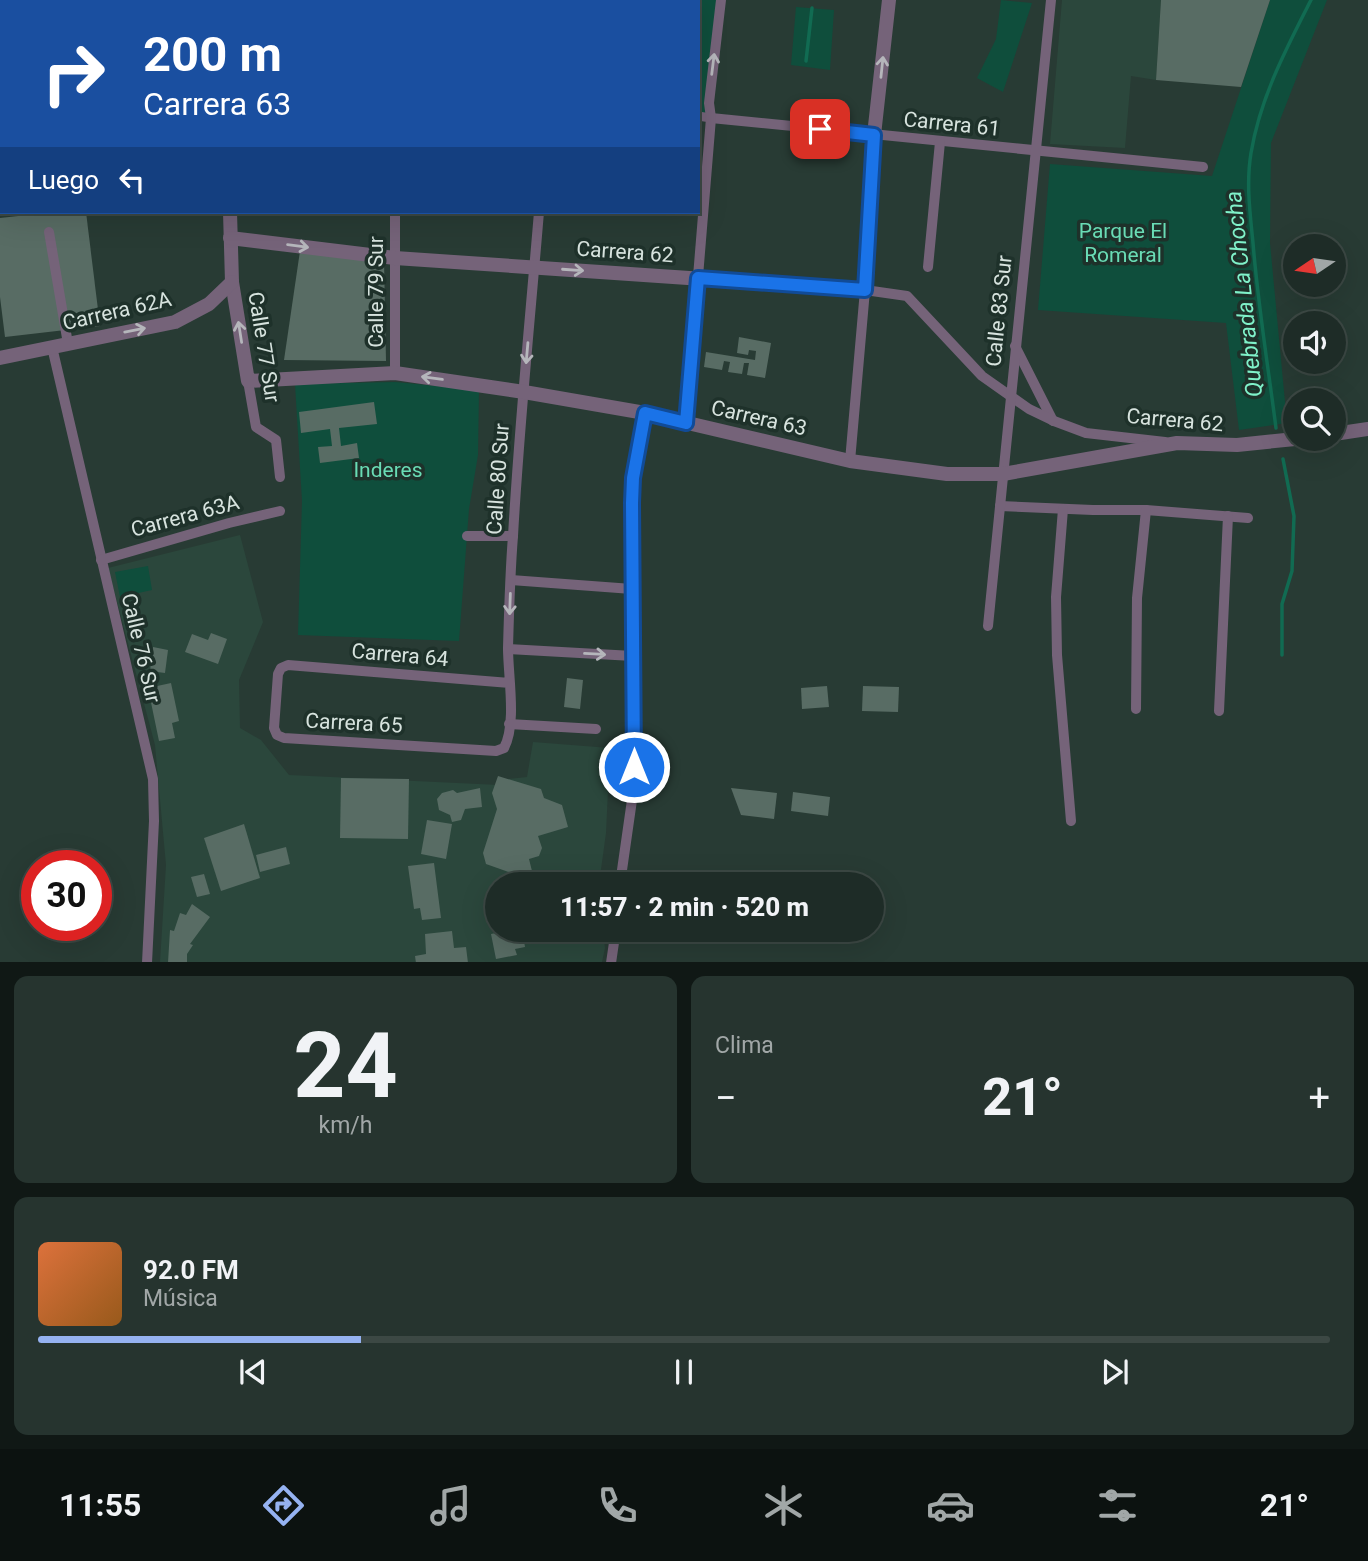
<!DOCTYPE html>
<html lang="es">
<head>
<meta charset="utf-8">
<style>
  :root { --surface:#1e2c27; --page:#26342f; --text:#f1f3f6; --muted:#a1a7a7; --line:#3c4844; --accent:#95b2f1 }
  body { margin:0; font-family:Roboto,sans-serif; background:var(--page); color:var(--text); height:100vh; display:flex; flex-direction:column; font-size:26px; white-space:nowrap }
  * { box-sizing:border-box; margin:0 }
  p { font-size:23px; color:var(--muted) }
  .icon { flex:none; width:38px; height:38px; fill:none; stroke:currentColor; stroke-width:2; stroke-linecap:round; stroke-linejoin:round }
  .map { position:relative; height:962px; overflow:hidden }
  .sheet { display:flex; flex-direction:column; gap:14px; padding:14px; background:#101815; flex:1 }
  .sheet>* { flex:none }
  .hud { position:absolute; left:0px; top:0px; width:700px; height:214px; box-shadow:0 7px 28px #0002,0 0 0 2px var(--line); background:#1a4fa0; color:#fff; overflow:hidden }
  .needle { width:46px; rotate:257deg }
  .fabs { position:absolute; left:1283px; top:234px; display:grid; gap:14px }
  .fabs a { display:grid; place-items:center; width:63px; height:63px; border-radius:50%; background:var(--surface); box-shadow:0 7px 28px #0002,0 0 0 2px var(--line); font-size:35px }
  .speed { position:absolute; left:21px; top:850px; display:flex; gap:14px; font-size:35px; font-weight:700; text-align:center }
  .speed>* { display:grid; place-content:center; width:91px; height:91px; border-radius:50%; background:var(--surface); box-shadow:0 7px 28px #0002,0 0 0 2px var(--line); line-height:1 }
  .speed .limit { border:10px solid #d22; background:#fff; color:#111 }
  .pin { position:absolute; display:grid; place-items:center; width:60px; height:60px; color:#fff; margin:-30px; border-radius:14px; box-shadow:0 4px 10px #0006 }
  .me { position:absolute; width:77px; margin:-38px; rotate:0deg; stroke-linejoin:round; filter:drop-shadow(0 0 5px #0008) }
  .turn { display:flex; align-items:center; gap:24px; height:147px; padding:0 28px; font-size:32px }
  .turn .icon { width:91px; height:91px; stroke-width:2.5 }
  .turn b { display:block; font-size:49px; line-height:60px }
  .then { display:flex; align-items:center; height:66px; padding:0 28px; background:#0003; gap:14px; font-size:26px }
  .big { font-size:52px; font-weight:800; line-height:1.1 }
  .sheet .widget { flex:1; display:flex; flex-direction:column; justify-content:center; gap:10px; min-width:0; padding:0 24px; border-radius:14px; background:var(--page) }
  .sheet .dial { align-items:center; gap:0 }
  .dial b { font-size:91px; line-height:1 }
  .song { display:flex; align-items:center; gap:21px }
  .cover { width:84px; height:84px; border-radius:10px; background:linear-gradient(135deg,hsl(20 70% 55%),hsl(30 70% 35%)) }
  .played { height:7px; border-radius:4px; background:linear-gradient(90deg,var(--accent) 25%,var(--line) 25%) }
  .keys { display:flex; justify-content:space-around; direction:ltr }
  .heat { display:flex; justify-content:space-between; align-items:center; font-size:38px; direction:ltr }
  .sheet .tiles { flex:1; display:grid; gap:14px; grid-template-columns:1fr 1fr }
  .widget:last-child { grid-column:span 2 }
  .trip { position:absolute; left:485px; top:872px; width:399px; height:70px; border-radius:35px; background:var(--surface); box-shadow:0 7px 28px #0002,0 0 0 2px var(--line); font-weight:800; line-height:70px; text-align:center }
  .menu { display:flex; height:112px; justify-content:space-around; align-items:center; background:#0c1210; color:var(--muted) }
  .menu .icon { width:49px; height:49px }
  .menu .selected { color:var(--accent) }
  .menu b { font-size:32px; color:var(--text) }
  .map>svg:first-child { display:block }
  .built { fill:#2b473c }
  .green { fill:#0f4e3c }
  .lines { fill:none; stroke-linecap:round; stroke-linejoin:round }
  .stream { stroke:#116b52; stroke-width:3.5 }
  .building { fill:#586c64 }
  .pedestrian { stroke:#756379; stroke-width:9 }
  .minor { stroke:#756379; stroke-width:10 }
  .tertiary { stroke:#756379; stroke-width:14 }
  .oneway { stroke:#b5b6bb }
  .route-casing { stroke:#114b97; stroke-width:18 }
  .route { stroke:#1a73e8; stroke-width:12 }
  .labels { text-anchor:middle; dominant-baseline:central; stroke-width:7; stroke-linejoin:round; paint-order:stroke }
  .street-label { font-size:21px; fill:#d7e3de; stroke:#1e312a }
  .park-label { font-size:21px; fill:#69dcb5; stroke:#1e312a }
  .water-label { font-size:23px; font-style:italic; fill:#7ff1c9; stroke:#1e312a }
</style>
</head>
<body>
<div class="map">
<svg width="1368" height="963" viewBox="0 0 1368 963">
  <rect width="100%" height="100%" fill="#283b34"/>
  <!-- built -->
  <g class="built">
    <polygon points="1062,0 1161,0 1156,80 1131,76 1125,148 1050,144"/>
    <polygon points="240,535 263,622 239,680 240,728 261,740 289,775 499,785 507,779 527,777 533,742 610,748 606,833 599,884 497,884 497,929 603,929 605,948 602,962 160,962 166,865 155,745 108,568"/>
  </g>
  <!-- green -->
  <g class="green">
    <polygon points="580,0 721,0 711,118 698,116 698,2"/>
    <polygon points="1001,0 1032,3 1003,92 977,78 996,39"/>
    <polygon points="1270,0 1327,0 1271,143 1270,243 1287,423 1239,430 1226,323 1038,310 1050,164 1212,176"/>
    <polygon points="796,7 834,10 830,70 791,65"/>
    <polygon points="395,382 479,390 478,455 469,509 459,641 298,635 302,501 295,384"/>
    <polygon points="148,566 152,590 120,597 115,572"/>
  </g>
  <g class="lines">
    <!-- stream -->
    <g class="stream">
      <polyline points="806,61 812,8"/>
      <path d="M1276 428C1268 366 1258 305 1253 243 1250 213 1246 183 1251 153 1260 98 1286 49 1311 0"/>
      <polyline points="1282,655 1282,604 1292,571 1294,516 1283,459"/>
    </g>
  </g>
  <!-- building -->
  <g class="building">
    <polygon points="1161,0 1270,0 1241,87 1156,80"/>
    <polygon points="55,212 86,212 100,326 5,337 0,297 0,218"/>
    <polygon points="300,251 384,261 386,361 284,360"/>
    <polygon points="739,337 771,343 765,378 747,375 749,363 744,363 742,374 728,372 730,362 724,361 722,370 704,367 706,352 755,360 756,351 749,350 748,355 737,353"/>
    <polygon points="374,402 377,424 339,428 341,446 357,443 359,458 320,463 318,447 332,446 330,429 301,433 299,412"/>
    <polygon points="211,633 227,639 218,664 185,652 192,634 208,640"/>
    <polygon points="153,647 168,650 165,673 150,671"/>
    <polygon points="567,678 583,680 580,709 564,707"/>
    <polygon points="171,683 179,721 172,723 175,738 159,741 148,688"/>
    <polygon points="827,686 829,707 802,709 801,688"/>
    <polygon points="863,686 899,687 898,712 862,711"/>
    <polygon points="498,776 541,789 544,798 562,805 568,827 538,836 542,848 539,856 529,859 532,871 517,875 486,864 483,853 497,809 492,793"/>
    <polygon points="341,778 409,779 408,839 340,838"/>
    <polygon points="480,788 482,807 465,809 461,820 452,822 450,815 439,810 437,799 442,793 453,790 457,793"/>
    <polygon points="731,788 777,793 774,819 741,815"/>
    <polygon points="793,792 830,797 828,816 791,811"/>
    <polygon points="427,820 452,824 446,859 421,854"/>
    <polygon points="244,824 260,878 221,891 204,838"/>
    <polygon points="286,847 290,864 260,872 256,855"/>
    <polygon points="434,863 441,918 422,920 420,908 414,909 408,866"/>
    <polygon points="204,874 210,894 197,897 191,877"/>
    <polygon points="192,904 210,917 190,944 193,945 187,954 187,963 168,963 170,930 174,931 180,913 186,915"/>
    <polygon points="516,929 522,929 525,947 515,949 517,955 496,959 491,934"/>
    <polygon points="452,931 454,948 466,947 468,963 416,963 415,956 426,954 425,934"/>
  </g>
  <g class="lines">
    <!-- pedestrian -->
    <polyline class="pedestrian" points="698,116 711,118"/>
    <!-- minor -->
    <g class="minor">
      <polyline points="580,0 580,2"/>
      <polyline points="233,1 250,0"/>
      <polyline points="396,2 396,0"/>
      <polyline points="711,118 1203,167"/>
      <polyline points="395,212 395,373"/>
      <polyline points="49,232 68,344"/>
      <polyline points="928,267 940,142"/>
      <polyline points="1015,346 1053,421"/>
      <polyline points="52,347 153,779 154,821 147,963"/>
      <polyline points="248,381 256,427 276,440 280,477"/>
      <polyline points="686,423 711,118 709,103 721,0"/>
      <polyline points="850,461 865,290 907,296 982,376 1029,409 1054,421 1086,433 1165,442"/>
      <polyline points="1000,506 1093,510 1146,510 1248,518"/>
      <polyline points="1063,509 1056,597 1057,655 1071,821"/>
      <polyline points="467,536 513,536"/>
      <polyline points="101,560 229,523 280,511"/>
      <polyline points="511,580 632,589"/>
      <polyline points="988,626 1051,0"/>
      <polyline points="508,649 633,656"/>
      <path d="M510 683 288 665 281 668 278 674 274 728 277 735 284 738 496 751 504 748C517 724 508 676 508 648 509 611 510 573 513 536 519 428 530 320 539 212"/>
      <polyline points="1136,709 1137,598 1146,510"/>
      <polyline points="1219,711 1228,516"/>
      <polyline points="509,724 596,729"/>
      <polyline points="620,884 633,793 634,767 632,503 633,478 645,413"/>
      <polyline points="611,963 616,929"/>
    </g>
    <!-- tertiary -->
    <g class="tertiary">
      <polyline points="227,2 233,1"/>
      <polyline points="0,24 2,24"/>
      <polyline points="230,212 232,282 248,381 395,373 524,392 645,413 850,461 947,474 1003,474 1177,443 1237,445 1295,439"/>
      <polyline points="230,238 395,258 865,290 874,135 889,0"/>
      <polyline points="0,358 175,322 209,304 232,282"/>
      <polyline points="1334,434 1368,429"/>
    </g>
  </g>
  <!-- one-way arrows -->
  <defs><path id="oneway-shaft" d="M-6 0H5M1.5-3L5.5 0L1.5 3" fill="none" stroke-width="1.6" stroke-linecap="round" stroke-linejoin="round" transform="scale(1.75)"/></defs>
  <g class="oneway">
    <use href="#oneway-shaft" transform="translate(713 64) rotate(-83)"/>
    <use href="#oneway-shaft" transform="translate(882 67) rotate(-84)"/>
    <use href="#oneway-shaft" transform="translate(298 246) rotate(7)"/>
    <use href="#oneway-shaft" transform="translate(573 270) rotate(4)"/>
    <use href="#oneway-shaft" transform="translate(135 330) rotate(-11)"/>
    <use href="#oneway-shaft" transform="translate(240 332) rotate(-99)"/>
    <use href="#oneway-shaft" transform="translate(527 353) rotate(95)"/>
    <use href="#oneway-shaft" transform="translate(432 378) rotate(-172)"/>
    <use href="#oneway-shaft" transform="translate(510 604) rotate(92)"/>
    <use href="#oneway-shaft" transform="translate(595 654) rotate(3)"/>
  </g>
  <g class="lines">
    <defs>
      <polyline id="route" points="634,767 632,503 633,478 645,413 686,423 698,278 865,290 874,135 820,129"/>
    </defs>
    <!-- route casing -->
    <use href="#route" class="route-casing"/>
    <!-- route -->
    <use href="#route" class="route"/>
  </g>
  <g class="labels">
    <!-- street labels -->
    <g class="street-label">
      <text transform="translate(952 124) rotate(6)">Carrera 61</text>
      <text transform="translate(625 252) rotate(4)">Carrera 62</text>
      <text transform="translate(376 292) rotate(-90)">Calle 79 Sur</text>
      <text transform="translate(117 311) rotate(-13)">Carrera 62A</text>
      <text transform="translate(999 311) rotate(-84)">Calle 83 Sur</text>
      <text transform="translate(264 347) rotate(81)">Calle 77 Sur</text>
      <text transform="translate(759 418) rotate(13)">Carrera 63</text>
      <text transform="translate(1175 420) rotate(5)">Carrera 62</text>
      <text transform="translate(498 479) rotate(-86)">Calle 80 Sur</text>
      <text transform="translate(185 516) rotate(-15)">Carrera 63A</text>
      <text transform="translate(141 648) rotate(77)">Calle 76 Sur</text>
      <text transform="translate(400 655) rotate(5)">Carrera 64</text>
      <text transform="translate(354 723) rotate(3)">Carrera 65</text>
    </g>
    <!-- park labels -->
    <g class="park-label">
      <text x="1123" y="231">Parque El<tspan x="1123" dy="24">Romeral</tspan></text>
      <text x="388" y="470">Inderes</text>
    </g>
    <!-- water labels -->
    <g class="water-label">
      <text transform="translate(1244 294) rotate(-96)">Quebrada La Chocha</text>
    </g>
  </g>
</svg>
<div class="fabs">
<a><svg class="needle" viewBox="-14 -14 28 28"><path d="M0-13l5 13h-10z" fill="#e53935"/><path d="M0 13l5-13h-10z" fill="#a1a7a7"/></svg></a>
<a><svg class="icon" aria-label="sound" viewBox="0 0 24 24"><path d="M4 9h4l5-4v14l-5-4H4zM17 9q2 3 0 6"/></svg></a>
<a><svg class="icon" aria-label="search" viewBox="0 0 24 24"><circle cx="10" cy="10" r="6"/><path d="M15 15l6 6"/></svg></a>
</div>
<div class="speed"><div class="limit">30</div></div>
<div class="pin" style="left:820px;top:129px;background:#d93025"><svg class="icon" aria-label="arrive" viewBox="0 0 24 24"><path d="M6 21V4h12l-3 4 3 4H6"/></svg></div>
<svg class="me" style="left:634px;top:767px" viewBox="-20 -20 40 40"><circle r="17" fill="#1a73e8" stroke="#fff" stroke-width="3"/><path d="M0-11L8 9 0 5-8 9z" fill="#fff"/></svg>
<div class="trip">11:57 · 2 min · 520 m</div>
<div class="hud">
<div class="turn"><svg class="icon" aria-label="right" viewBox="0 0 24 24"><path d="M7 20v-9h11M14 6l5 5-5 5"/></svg><div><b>200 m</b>Carrera 63</div></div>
<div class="then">Luego<svg class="icon" aria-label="left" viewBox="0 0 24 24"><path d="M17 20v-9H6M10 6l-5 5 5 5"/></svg></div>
</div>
</div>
<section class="sheet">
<div class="tiles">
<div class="widget dial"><b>24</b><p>km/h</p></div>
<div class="widget"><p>Clima</p>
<div class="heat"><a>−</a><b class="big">21°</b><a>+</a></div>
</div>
<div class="widget">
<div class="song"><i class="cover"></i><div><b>92.0 FM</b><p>Música</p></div></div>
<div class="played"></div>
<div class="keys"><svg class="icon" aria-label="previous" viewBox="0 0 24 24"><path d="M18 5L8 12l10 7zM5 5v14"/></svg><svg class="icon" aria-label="pause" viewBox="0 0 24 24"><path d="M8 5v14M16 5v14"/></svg><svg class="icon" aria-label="next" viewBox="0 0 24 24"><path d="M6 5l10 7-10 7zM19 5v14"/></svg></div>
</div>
</div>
</section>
<nav class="menu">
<b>11:55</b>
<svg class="icon selected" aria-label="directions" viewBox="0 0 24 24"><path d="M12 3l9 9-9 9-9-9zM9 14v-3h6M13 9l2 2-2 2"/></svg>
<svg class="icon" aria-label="music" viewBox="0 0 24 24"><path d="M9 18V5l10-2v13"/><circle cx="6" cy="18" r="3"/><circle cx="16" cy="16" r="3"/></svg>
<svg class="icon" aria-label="phone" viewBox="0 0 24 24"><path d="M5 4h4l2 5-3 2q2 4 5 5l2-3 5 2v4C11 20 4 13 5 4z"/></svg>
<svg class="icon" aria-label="climate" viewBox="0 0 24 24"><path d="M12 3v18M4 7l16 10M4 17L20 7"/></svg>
<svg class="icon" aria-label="car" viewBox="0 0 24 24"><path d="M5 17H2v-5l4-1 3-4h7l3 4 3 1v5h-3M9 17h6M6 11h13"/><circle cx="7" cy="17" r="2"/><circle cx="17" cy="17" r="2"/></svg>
<svg class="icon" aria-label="filters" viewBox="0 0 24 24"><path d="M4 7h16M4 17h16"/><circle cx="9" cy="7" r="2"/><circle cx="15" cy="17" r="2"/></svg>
<b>21°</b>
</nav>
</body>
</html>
